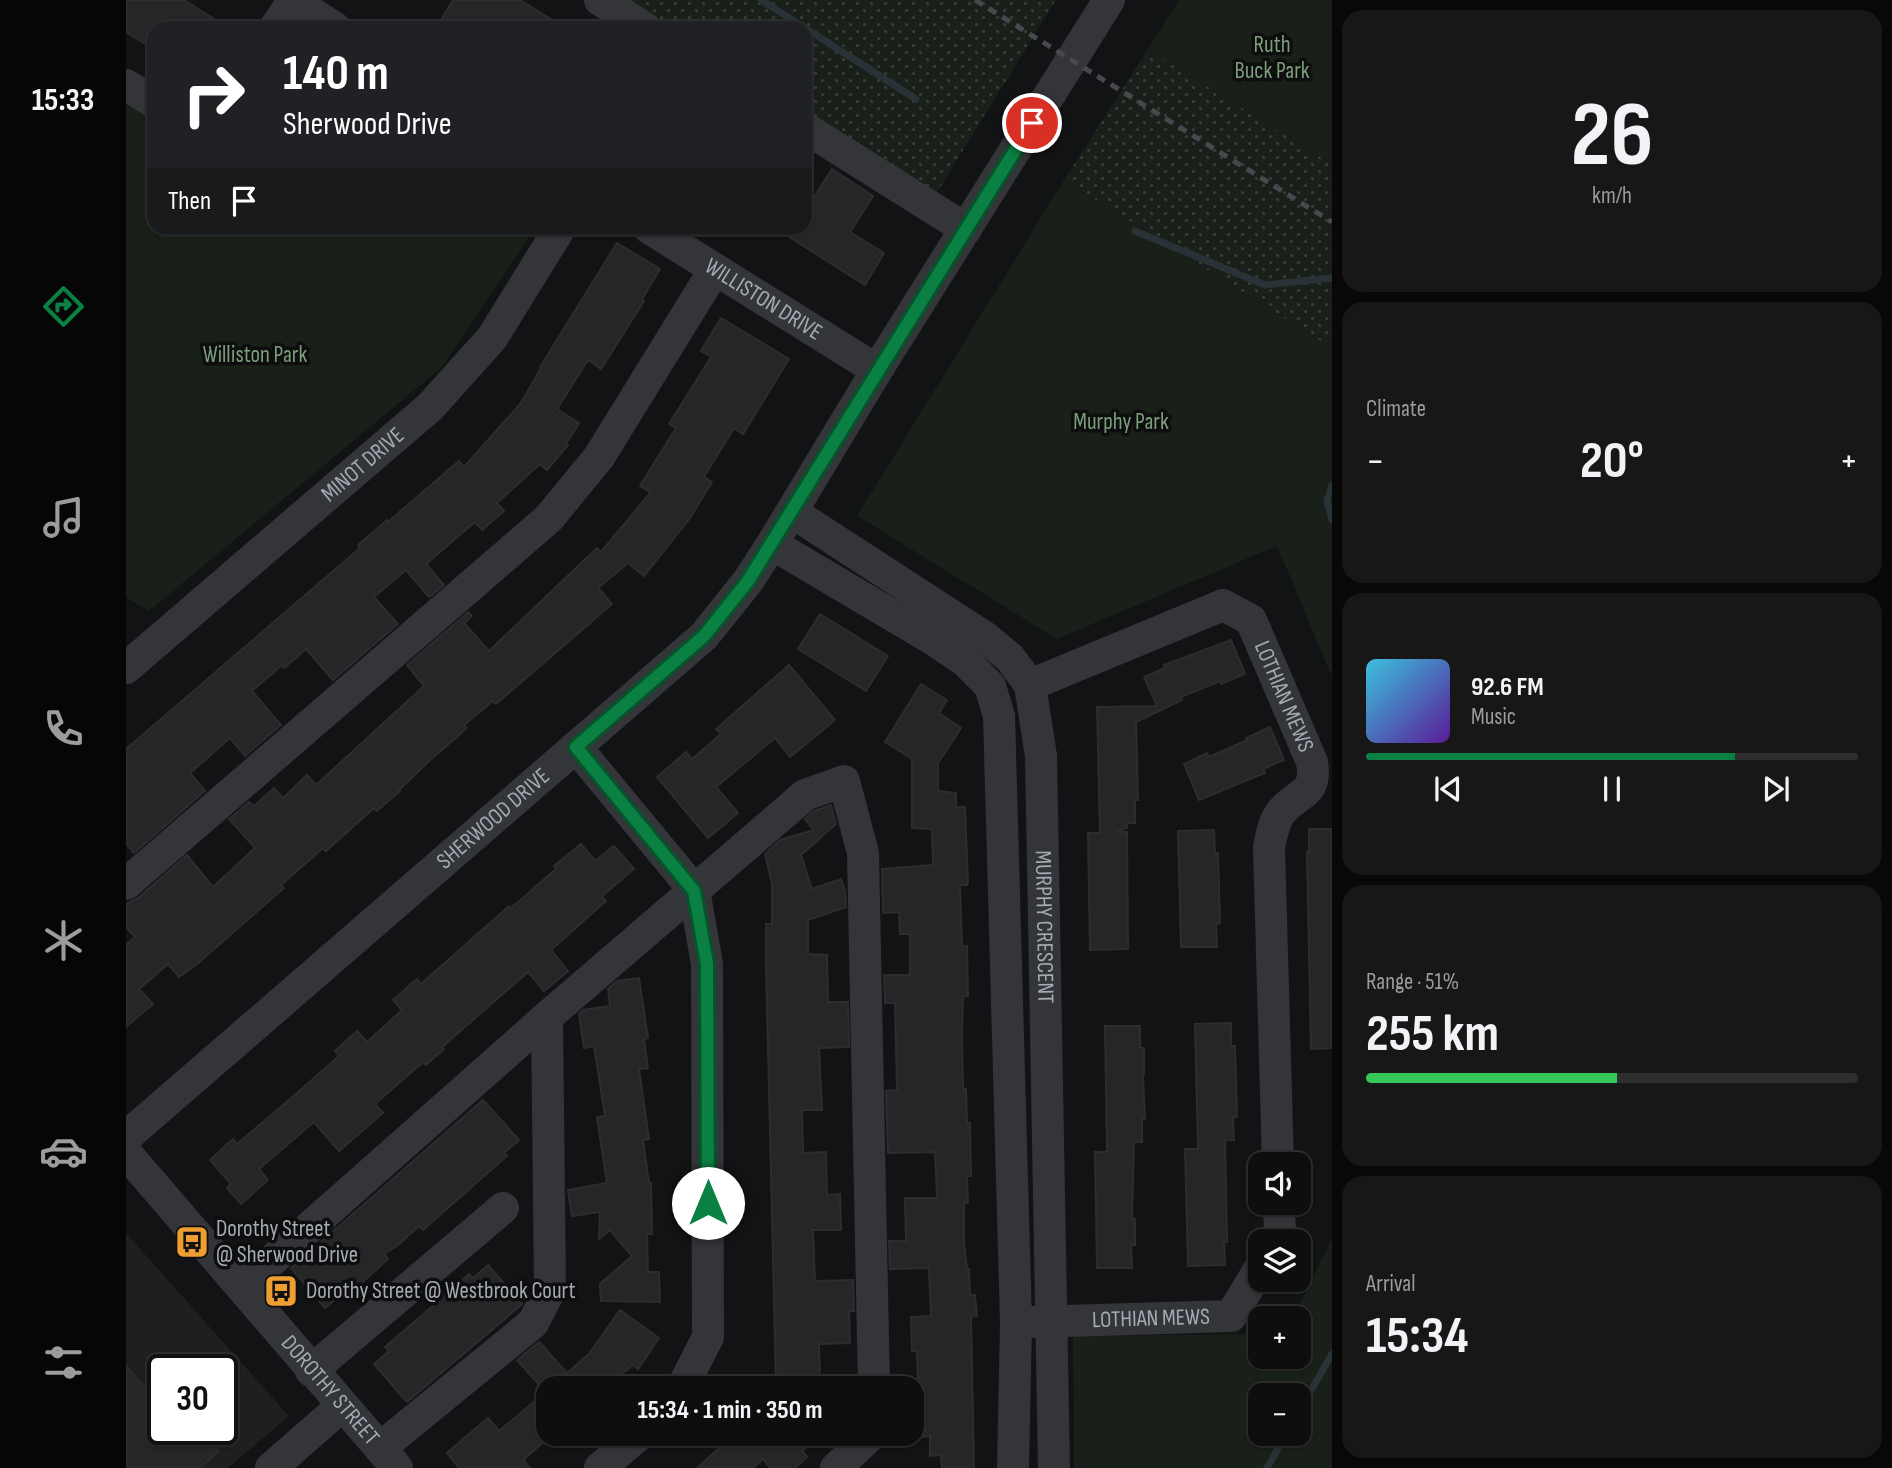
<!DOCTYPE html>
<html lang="en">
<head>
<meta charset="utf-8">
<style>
  :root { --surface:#0e0e0f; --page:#171718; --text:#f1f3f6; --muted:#9b9c9e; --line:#2e2e2f; --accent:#0b8043 }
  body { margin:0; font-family:"Sofia Sans Condensed",sans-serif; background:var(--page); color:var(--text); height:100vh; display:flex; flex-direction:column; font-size:26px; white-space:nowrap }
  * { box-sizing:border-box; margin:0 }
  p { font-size:23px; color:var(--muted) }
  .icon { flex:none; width:38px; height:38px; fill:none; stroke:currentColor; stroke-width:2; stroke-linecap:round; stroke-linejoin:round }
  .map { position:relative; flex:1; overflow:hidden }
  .drawer { display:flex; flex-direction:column; gap:10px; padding:10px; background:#080808; width:560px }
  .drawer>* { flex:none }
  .guide { position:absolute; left:21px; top:21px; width:665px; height:214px; border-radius:21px; box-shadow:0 2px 5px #0004,0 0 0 2px var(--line); background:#202124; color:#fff; overflow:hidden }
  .controls { position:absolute; left:1122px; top:1152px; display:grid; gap:14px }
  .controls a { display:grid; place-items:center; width:63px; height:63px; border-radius:14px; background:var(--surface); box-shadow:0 2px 5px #0004,0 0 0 2px var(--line); font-size:35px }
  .speed { position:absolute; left:21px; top:1354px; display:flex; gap:14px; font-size:35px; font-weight:700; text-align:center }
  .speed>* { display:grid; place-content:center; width:91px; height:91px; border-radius:50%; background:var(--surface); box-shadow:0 2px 5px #0004,0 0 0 2px var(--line); line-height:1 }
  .speed .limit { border:4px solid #111; border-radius:10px; background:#fff; color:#111 }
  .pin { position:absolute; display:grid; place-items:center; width:60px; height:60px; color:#fff; margin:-30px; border:4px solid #fff; border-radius:50%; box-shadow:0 2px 7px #0007 }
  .me { position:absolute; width:77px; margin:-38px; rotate:0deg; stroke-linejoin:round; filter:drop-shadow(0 0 5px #0008) }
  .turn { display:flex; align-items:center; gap:24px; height:147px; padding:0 21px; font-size:32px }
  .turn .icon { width:91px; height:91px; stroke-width:2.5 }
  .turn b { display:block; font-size:49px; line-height:60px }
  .then { display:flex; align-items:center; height:66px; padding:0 21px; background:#0003; gap:14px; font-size:26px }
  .big { font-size:52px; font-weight:700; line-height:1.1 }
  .drawer .tile { flex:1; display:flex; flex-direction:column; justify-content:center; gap:10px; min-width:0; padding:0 24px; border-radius:21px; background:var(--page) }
  .drawer .dial { align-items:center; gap:0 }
  .dial b { font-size:91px; line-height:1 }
  .song { display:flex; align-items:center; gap:21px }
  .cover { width:84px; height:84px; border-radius:10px; background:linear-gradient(135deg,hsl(190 70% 55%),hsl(270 70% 35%)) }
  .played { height:7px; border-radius:4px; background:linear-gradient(90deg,var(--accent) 75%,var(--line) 75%) }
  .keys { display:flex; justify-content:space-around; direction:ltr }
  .heat { display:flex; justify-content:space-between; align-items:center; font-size:38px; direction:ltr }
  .charge { height:10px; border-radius:5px; background:linear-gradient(90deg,#34c759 51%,var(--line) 0) }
  .trip { position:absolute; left:410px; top:1376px; width:388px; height:70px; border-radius:21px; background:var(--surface); box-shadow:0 2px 5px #0004,0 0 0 2px var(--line); font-weight:700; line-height:70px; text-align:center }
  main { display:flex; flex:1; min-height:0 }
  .tabs { display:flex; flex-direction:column; width:126px; justify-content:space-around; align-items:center; background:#060606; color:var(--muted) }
  .tabs .icon { width:49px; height:49px }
  .tabs .active { color:var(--accent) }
  .tabs b { font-size:32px; color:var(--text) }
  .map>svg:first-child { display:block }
  .built { fill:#1f1f21; fill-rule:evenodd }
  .grass { fill:url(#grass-dots) }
  .park { fill:#191f19; fill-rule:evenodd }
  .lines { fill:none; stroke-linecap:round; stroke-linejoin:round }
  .stream { stroke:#293237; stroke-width:7 }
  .building { fill:#252628; stroke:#2d2d30; stroke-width:2 }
  .minor { stroke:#343539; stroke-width:32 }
  .rail { stroke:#47494e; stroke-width:5; stroke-dasharray:9 7; stroke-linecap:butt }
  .route-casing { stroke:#07532c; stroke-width:18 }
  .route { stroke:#0b8043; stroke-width:12 }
  .labels { text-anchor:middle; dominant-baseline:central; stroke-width:7; stroke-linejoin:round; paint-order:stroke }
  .park-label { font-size:23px; fill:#7c9f7b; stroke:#0e0e0f }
  .street-label { font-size:23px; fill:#a4abb4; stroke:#0e0e0f }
  .poi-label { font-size:23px; fill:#a4abb4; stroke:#0e0e0f; text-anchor:start }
</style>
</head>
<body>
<main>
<nav class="tabs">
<b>15:33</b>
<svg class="icon active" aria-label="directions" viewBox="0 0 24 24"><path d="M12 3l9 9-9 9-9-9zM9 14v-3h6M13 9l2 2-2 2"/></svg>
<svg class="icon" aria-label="music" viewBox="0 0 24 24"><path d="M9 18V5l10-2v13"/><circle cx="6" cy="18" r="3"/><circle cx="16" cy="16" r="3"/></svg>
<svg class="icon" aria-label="phone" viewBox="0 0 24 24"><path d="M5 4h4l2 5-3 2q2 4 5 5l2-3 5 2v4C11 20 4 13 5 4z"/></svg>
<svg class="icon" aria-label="climate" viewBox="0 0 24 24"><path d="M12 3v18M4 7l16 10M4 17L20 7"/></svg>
<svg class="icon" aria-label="car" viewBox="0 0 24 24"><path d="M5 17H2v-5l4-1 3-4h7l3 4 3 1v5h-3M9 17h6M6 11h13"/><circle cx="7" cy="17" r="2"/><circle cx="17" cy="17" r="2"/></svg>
<svg class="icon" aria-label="filters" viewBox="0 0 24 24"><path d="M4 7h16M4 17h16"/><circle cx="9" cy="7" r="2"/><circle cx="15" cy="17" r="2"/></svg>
</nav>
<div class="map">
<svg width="1206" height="1468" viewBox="0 0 1206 1468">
  <defs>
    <pattern id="grass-dots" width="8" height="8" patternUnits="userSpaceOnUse" patternTransform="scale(1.75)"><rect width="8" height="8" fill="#191f19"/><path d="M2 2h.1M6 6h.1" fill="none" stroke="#373d38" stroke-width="1.8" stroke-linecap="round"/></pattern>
  </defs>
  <rect width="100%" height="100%" fill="#121314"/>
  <!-- built -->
  <path class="built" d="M0 1233 163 1416 102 1468H0ZM37 1370H96V1430H37Z"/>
  <!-- grass -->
  <g class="grass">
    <polygon points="503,0 930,0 810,194 679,111 679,28 548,28"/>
    <polygon points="1022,49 1206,164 1206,348 938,180"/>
  </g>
  <!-- park -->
  <g class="park">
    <polygon points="1053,0 1206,0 1206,164 1022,49"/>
    <polygon points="0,97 28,114 28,228 409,228 316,367 23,611 0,597"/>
    <polygon points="938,180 1206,348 1206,677 1151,546 931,639 731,516"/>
    <path d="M1206 1238V1468H948L947 1336 1134 1334V1356H1172V1318H1167ZM1134 1395H1172V1433H1134Z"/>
  </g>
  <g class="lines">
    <!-- stream -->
    <g class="stream">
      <polyline points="635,0 679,28"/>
      <polyline points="679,28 790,99"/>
      <polyline points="1009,231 1139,285 1206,278"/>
      <polyline points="1206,485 1201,501 1206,520"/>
      <polyline points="1172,1413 1206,1354"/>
      <polyline points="1141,1468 1161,1433"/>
    </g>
  </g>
  <!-- building -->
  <g class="building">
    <polygon points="0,0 58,0 102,28 28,28 28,49 0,32"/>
    <polygon points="327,0 394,0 439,28 310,28"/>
    <polygon points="706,169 747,196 724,232 758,253 739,285 649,228 679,228 679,211"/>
    <polygon points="491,243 534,269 516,299 518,301 475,369 462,360 431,409 453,423 440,444 442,445 421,470 414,464 371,503 378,511 356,530 349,522 300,564 318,585 303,597 280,570 248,597 272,624 207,680 180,649 158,668 156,665 126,691 155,725 119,756 104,738 64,773 79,791 8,853 0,844 0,749 234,548 232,545 261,520 262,522 333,461 338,467 395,403 415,368 414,367"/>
    <polygon points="595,318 663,359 617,434 608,428 578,477 586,482 564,518 518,576 502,563 472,588 486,604 370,704 367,701 338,725 341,728 302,762 273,790 274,791 251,811 248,808 200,851 197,848 155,885 158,888 70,965 53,977 42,964 13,989 27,1004 0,1027 0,945 9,937 0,927 0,904 12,898 61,855 87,887 129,848 103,819 123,802 128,806 148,788 157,798 181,775 190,785 298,686 281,665 342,612 346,616 338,623 363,651 471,548 475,552 525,492 514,486 550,428 543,424 585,357 575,351"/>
    <polygon points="694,614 762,656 740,691 672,649"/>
    <polygon points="1105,640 1119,674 1095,684 1094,681 1055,697 1056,700 1010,722 1012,800 1009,800 1009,823 1001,823 1001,828 990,832 1001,832 1002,949 964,950 962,833 974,833 971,707 1031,706 1018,677 1039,668 1038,665"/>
    <polygon points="663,665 709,720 664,757 649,738 590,787 612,813 582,838 531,777 560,752 566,759 595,734 590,729"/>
    <polygon points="795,684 821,700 813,713 835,728 812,763 812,791 830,793 830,807 839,807 841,857 842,883 841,885 834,885 836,947 841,946 842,996 837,997 836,1036 837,1089 840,1089 841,1123 844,1123 845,1176 841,1176 842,1203 838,1203 838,1241 841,1269 843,1269 844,1295 849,1295 851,1316 845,1317 848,1468 816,1468 815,1455 804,1456 804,1436 797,1437 796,1413 793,1413 791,1351 786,1351 785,1317 805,1316 803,1268 764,1269 763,1241 780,1241 779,1198 811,1198 809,1152 762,1153 760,1091 771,1090 769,1003 759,1003 758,975 784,975 784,934 774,934 773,912 757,913 756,869 807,865 806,829 786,828 786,759 759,742"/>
    <polygon points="1144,727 1158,760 1137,769 1139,773 1073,800 1058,764 1081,753 1083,757 1121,740 1120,738"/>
    <polygon points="705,805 710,824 675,855 686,889 715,879 719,891 720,907 682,920 682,954 701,955 702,1002 722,1002 723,1047 693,1048 696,1110 676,1110 677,1153 700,1152 701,1195 714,1194 715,1230 687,1230 689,1281 727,1280 728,1311 723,1311 724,1343 693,1344 694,1380 650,1382 640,964 640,924 646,924 646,884 639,854 654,840 688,830 679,819 688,811"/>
    <polygon points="1183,829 1206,829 1206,1048 1185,1049 1181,852 1183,852"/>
    <polygon points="1088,830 1089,853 1092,853 1094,923 1090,924 1091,947 1055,947 1052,831"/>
    <polygon points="455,844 469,861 488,846 508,869 476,896 480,901 425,950 442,971 418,991 402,972 316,1047 318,1049 300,1065 297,1062 249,1104 257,1113 213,1151 188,1122 133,1169 142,1180 115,1204 101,1188 105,1184 84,1160 107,1139 111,1144 163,1100 213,1056 209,1051 231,1031 241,1042 276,1010 267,1000 291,979 295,984 383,906 385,908 430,869 428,866"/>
    <polygon points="513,978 522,1038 518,1039 522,1068 513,1069 523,1139 517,1140 523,1183 525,1183 526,1234 521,1234 522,1272 533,1272 534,1302 475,1301 474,1284 506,1256 484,1230 473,1239 474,1212 446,1216 442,1190 481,1183 471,1117 479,1116 468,1046 458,1048 453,1014 457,1010 484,1006 482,989 491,981"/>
    <polygon points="1105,1023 1105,1046 1109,1046 1111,1117 1107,1117 1108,1140 1099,1140 1101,1242 1098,1242 1099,1265 1062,1266 1059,1149 1072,1149 1069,1024"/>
    <polygon points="979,1026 1014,1026 1014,1048 1018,1048 1018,1074 1017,1074 1019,1119 1016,1119 1016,1142 1008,1142 1006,1219 1009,1219 1009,1245 1005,1245 1006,1268 971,1268 969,1152 981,1152"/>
    <polygon points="357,1100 393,1140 378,1153 381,1156 297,1230 293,1226 271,1246 258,1254 262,1259 218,1299 214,1295 199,1308 165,1268"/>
    <polygon points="362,1265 396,1304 395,1305 281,1402 248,1364 263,1351 259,1347 279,1330 343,1274 347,1278"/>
    <polygon points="494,1310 533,1338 512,1369 506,1365 480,1388 416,1388 391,1360 413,1342 441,1373 463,1354"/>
    <polygon points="0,1366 16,1385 21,1382 37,1400 37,1430 88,1430 99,1442 91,1450 92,1452 73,1468 0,1468"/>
    <polygon points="422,1390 423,1437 397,1460 404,1468 333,1468 321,1453 362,1418 373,1431"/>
    <polygon points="610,1433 697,1433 676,1451 681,1457 669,1468 644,1468 637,1459 627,1468 571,1468"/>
  </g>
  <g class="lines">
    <!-- minor -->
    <g class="minor">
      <polyline points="166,0 209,28"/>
      <polyline points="474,0 519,28"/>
      <polyline points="149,28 167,1"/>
      <polyline points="0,85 28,102"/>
      <polyline points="679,128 840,229"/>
      <path id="s1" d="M523 228 751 370"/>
      <path id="s2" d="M666 512 860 638 884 658 904 685 915 756 928 1468"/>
      <polyline points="646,544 808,640 839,661 864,686 873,716 890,1322 887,1468"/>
      <path id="s3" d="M0 668 304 407 366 338 434 228"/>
      <path id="s4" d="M904 685 1097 605 1125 620 1186 762C1192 798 1169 791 1153 815 1147 825 1145 837 1143 848L1152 1164"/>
      <polyline points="450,747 568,890 581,964 582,1337 556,1388"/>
      <polyline points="0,884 423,518 473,457 589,269"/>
      <path id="s5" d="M0 1137 578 636 622 581 646 544 751 370 983 0"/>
      <path id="s6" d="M0 1153 271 1468"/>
      <polyline points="1151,1241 1154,1236 1153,1202"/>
      <polyline points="116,1287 421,1017 679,795 718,781 737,853 748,1388"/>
      <path id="s7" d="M906 1322 1105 1316 1134 1268"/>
      <polyline points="185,1371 377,1208"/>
      <polyline points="254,1448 407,1323 424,1290 421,1017"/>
      <polyline points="145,1468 216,1406"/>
      <polyline points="474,1468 515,1433"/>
      <polyline points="710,1468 747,1433"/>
    </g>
    <!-- rail -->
    <polyline class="rail" points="849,0 1206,222"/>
  </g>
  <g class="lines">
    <defs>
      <polyline id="route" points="582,1203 581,964 568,891 450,747 578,636 622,581 906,123"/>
    </defs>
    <!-- route casing -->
    <use href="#route" class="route-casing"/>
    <!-- route -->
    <use href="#route" class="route"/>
  </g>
  <!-- icons -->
  <defs>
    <symbol id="bus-square" viewBox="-11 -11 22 22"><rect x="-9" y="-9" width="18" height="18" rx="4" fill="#ee9e30" stroke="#0e0e0f"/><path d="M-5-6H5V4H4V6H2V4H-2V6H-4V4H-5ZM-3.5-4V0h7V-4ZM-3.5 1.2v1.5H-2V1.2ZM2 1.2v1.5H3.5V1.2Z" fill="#111"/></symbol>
  </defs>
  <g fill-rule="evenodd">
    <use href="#bus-square" x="47" y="1223" width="38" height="38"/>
    <use href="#bus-square" x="136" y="1272" width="38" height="38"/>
  </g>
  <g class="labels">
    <!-- park labels -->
    <g class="park-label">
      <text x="1146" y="45">Ruth<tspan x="1146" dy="26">Buck Park</tspan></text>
      <text x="129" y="355">Williston Park</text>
      <text x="995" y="422">Murphy Park</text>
    </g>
    <!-- street labels -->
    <g class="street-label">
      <text stroke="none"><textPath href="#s1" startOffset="135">WILLISTON DRIVE</textPath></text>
      <text stroke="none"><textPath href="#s3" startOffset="312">MINOT DRIVE</textPath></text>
      <text stroke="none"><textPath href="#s4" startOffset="324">LOTHIAN MEWS</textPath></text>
      <text stroke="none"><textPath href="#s5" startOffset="486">SHERWOOD DRIVE</textPath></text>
      <text stroke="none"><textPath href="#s2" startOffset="539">MURPHY CRESCENT</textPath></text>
      <text stroke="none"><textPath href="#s7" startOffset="119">LOTHIAN MEWS</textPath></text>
      <text stroke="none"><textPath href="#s6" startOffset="313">DOROTHY STREET</textPath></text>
    </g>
    <!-- poi labels -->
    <g class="poi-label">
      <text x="90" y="1229">Dorothy Street<tspan x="90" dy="26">@ Sherwood Drive</tspan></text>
      <text x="180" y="1291">Dorothy Street @ Westbrook Court</text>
    </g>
  </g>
</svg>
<div class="controls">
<a><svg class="icon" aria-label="sound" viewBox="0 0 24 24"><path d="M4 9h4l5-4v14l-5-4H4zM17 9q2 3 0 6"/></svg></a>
<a><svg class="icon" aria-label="layers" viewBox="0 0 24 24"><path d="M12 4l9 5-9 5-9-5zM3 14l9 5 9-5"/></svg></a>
<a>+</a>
<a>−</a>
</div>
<div class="speed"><div class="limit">30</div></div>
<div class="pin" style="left:906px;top:123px;background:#d93025"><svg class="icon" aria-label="arrive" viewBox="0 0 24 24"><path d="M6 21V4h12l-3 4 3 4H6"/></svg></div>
<svg class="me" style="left:582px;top:1203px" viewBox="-20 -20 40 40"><circle r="19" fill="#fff"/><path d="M0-13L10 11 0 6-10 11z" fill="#0b8043"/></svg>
<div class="trip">15:34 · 1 min · 350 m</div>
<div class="guide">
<div class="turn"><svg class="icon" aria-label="right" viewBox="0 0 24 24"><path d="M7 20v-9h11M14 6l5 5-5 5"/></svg><div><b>140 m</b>Sherwood Drive</div></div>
<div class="then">Then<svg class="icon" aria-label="arrive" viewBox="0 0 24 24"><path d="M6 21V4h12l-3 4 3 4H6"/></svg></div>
</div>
</div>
<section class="drawer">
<div class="tile dial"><b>26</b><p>km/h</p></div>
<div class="tile"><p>Climate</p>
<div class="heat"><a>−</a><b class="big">20°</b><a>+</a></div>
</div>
<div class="tile">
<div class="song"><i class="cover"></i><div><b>92.6 FM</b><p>Music</p></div></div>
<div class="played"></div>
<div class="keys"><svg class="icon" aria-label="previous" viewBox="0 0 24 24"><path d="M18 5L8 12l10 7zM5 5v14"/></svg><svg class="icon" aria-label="pause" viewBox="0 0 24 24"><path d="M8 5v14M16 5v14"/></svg><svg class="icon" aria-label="next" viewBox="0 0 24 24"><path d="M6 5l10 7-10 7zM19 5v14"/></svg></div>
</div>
<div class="tile"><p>Range · 51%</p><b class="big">255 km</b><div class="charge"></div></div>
<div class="tile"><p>Arrival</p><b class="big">15:34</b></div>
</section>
</main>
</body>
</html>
